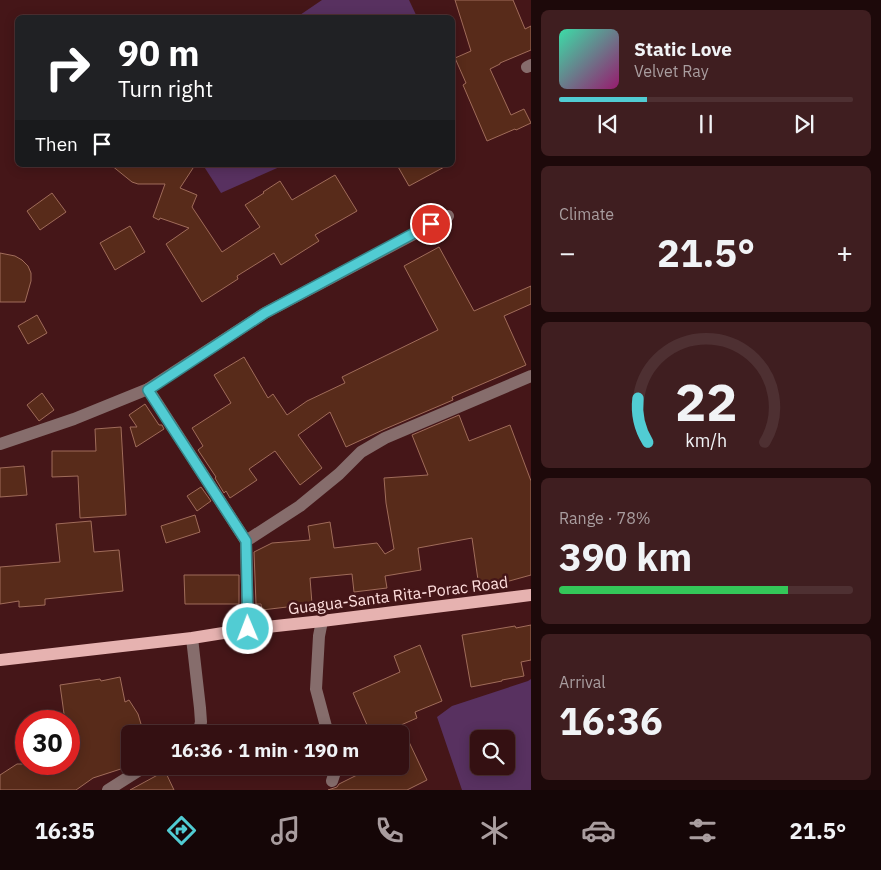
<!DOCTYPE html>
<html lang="en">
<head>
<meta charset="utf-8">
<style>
  :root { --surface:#341012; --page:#3f1e20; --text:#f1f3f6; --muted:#a99d9f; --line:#4e3032; --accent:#51ccd3 }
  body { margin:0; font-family:"IBM Plex Sans",sans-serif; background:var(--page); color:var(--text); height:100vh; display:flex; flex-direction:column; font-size:19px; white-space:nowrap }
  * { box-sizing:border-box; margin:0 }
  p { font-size:16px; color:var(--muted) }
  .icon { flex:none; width:28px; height:28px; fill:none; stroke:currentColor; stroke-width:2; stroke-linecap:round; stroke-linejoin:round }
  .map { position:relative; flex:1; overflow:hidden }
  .drawer { display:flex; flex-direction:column; gap:10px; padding:10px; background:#1d090a; width:350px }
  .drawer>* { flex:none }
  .guide { position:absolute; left:15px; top:15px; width:440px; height:152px; border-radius:8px; box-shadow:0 2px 12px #0003,0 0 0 1px var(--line); background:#202124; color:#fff; overflow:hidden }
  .buttons { position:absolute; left:470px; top:730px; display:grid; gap:10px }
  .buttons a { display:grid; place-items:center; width:45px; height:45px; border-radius:8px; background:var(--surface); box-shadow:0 2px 12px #0003,0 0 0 1px var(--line); font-size:25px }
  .speed { position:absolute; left:15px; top:710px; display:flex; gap:10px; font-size:25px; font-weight:700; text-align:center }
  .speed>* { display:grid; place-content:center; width:65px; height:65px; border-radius:50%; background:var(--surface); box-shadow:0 2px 12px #0003,0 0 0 1px var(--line); line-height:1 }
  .speed .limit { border:8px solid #d22; background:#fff; color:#111 }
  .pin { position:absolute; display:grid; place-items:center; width:42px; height:42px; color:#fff; margin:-21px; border:2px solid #fff; border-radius:50%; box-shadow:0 1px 5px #0007 }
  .me { position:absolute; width:55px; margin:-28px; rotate:359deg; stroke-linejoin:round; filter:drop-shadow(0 0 4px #0008) }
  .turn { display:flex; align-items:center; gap:18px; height:105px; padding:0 20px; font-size:22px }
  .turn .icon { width:65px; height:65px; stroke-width:2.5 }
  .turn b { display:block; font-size:35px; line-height:42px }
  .then { display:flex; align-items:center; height:48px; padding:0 20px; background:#0003; gap:10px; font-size:19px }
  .big { font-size:38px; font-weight:700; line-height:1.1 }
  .drawer .card { flex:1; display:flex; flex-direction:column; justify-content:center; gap:8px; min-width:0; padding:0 18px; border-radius:8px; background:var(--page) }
  .drawer .dial { align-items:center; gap:0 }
  .dial svg { height:130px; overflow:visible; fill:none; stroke:var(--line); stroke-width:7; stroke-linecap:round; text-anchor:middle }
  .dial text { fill:var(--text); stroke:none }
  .song { display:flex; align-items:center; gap:15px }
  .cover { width:60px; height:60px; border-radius:8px; background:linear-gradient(135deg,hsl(160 70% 55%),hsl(320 70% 35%)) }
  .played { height:5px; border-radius:2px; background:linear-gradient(90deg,var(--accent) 30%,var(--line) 30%) }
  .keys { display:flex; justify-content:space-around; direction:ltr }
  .heat { display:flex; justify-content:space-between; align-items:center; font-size:28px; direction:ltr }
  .charge { height:8px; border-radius:4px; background:linear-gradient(90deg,#34c759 78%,var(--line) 0) }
  .trip { position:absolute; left:121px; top:725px; width:288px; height:50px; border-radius:8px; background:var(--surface); box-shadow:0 2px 12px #0003,0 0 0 1px var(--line); font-weight:700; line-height:50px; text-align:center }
  .menu { display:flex; height:80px; justify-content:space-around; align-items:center; background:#150607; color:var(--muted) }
  .menu .icon { width:35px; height:35px }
  .menu .on { color:var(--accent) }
  .menu b { font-size:22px; color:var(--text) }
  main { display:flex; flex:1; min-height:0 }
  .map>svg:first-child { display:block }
  .green { fill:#583160; fill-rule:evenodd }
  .building { fill:#582b1a; stroke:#a06c5a }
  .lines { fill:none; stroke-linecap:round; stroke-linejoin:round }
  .minor { stroke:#866d6c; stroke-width:12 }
  .major { stroke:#e6b2b0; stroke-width:12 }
  .route-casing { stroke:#358589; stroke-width:12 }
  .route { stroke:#51ccd3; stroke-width:9 }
  .labels { text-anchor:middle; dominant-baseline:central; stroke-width:5; stroke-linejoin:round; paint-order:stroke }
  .street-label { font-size:16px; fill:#fededd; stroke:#451618 }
</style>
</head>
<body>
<main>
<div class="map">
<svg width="531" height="790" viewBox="0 0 531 790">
  <rect width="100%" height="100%" fill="#451618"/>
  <!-- green -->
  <g class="green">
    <polygon points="322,0 409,0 417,17 297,17"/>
    <polygon points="203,165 284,165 221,193"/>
    <path d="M531 679V790H462L437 717 452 706 528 681ZM479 739H506V766H479Z"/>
  </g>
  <!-- building -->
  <g class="building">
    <polygon points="455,0 513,0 525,29 531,26 531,50 500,63 500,64 490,69 511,115 524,109 531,123 516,130 515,129 487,141 463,85 466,83 455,58 471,51"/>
    <polygon points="111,165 195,165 180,188 197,195 192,207 222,252 260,227 245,205 264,193 263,192 280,181 292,200 335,175 357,211 315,235 319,241 281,265 274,253 237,276 238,279 202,302 166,244 189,228 160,218 159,220 153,217 165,184 138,184 132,182"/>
    <polygon points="397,165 448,165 409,186"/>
    <polygon points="52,193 66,212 40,230 27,211"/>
    <polygon points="130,226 145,252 115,270 100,243"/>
    <polygon points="439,247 474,311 531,286 531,304 504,316 526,365 452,397 453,400 385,429 346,447 330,412 298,435 322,468 300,485 275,451 249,469 257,480 230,498 226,491 224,493 215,478 216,477 198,450 203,446 192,428 231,403 214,375 244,357 268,398 273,394 287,415 307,401 345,383 342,377 438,330 404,266"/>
    <polygon points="0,253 15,256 22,260 28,266 31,273 31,281 25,302 0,302"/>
    <polygon points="37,315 47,333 28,344 18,326"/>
    <polygon points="42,393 54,410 39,421 27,405"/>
    <polygon points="145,404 159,425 162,425 164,429 136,447 130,427 137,427 129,415"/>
    <polygon points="459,415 469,441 510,425 531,481 531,575 502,583 479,587 472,538 418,548 421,570 385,576 387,588 354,592 352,574 310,578 312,604 262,610 261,604 256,604 254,552 272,543 310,540 308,526 330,522 334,548 377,543 385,554 394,549 386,503 384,478 428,475 412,435"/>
    <polygon points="121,427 126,515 80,518 78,476 52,477 52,451 96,451 95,429"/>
    <polygon points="24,466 27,495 0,497 0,468"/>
    <polygon points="201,487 211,501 197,511 187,496"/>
    <polygon points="195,515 200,532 166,543 161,526"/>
    <polygon points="91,521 94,552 119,550 123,591 45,599 45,605 19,607 19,601 0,604 0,567 60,562 56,524"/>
    <polygon points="184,575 239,575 239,604 185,604"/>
    <polygon points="531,625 531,660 521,662 524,676 502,680 502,681 471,687 462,635 515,626 516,628"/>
    <polygon points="420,645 442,701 415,712 417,718 401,725 427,780 407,790 328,790 337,787 339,784 375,766 400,766 400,725 381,734 371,734 353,693 400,672 394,656"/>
    <polygon points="120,677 125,702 129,700 138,714 144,734 130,734 130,766 93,778 76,790 0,790 0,775 17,764 69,764 69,721 65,721 60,685 100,679 101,681"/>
    <polygon points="165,771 174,790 130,790"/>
  </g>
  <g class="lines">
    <!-- minor -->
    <g class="minor">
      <polyline points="527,67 531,65"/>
      <polyline points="148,389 246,541 248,629"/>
      <polyline points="0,444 74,419 148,389 265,313 448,216"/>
      <polyline points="246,541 300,506 339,474 361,452 385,438 531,376"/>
      <polyline points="322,621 319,636 316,689 328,734"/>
      <polyline points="192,638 200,708 201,722 198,734"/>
      <polyline points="332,781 337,766"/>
      <polyline points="108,790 146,766"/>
    </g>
    <!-- major -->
    <polyline class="major" points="0,660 192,638 248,629 322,621 531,595"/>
  </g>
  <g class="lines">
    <defs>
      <polyline id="route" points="248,629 246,541 148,390 265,313 431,224"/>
    </defs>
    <!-- route casing -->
    <use href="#route" class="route-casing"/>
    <!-- route -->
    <use href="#route" class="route"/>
  </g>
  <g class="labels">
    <!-- street labels -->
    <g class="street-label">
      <text transform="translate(398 595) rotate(-7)">Guagua-Santa Rita-Porac Road</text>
    </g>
  </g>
</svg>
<div class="buttons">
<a><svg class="icon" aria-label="search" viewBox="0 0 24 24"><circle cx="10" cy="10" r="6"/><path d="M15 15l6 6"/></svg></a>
</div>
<div class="speed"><div class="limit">30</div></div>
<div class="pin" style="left:431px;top:224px;background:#d93025"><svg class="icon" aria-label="arrive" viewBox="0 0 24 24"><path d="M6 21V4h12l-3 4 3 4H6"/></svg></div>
<svg class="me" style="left:248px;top:629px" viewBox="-20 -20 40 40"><circle r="17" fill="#51ccd3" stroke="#fff" stroke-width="3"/><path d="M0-11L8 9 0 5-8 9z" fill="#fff"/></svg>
<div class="trip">16:36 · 1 min · 190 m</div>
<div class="guide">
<div class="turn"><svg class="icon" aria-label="right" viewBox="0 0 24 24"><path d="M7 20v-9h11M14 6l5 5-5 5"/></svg><div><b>90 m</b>Turn right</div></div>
<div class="then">Then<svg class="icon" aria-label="arrive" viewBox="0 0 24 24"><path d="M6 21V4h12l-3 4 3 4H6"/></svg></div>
</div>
</div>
<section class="drawer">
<div class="card">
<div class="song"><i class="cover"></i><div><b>Static Love</b><p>Velvet Ray</p></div></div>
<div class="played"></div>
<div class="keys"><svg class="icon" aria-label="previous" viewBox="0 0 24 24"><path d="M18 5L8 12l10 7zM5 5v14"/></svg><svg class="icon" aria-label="pause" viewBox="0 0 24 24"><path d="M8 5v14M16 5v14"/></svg><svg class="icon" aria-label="next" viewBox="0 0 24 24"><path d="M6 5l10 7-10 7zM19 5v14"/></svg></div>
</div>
<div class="card"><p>Climate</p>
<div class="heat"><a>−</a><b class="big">21.5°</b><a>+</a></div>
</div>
<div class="card dial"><svg viewBox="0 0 100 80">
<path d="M14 69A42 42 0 1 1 86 69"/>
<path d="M14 69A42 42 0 0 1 8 42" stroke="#51ccd3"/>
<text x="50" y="56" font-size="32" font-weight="700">22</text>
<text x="50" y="72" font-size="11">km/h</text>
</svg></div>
<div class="card"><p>Range · 78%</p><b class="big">390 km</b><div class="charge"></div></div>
<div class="card"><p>Arrival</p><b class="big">16:36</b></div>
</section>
</main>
<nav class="menu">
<b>16:35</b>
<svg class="icon on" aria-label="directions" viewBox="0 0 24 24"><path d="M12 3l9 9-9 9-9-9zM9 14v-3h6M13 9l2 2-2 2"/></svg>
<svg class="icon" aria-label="music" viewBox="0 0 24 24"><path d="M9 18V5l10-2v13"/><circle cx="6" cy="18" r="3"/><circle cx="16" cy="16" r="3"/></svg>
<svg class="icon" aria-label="phone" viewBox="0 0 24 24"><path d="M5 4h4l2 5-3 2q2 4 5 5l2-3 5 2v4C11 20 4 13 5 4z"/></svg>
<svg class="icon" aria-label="climate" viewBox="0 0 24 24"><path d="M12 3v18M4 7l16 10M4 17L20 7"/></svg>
<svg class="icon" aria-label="car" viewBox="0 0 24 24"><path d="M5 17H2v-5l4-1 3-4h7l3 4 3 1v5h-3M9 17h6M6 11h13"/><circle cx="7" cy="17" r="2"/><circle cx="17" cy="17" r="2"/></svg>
<svg class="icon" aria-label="filters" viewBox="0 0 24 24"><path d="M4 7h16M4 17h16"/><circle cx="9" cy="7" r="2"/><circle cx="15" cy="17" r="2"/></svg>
<b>21.5°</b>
</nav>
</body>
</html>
